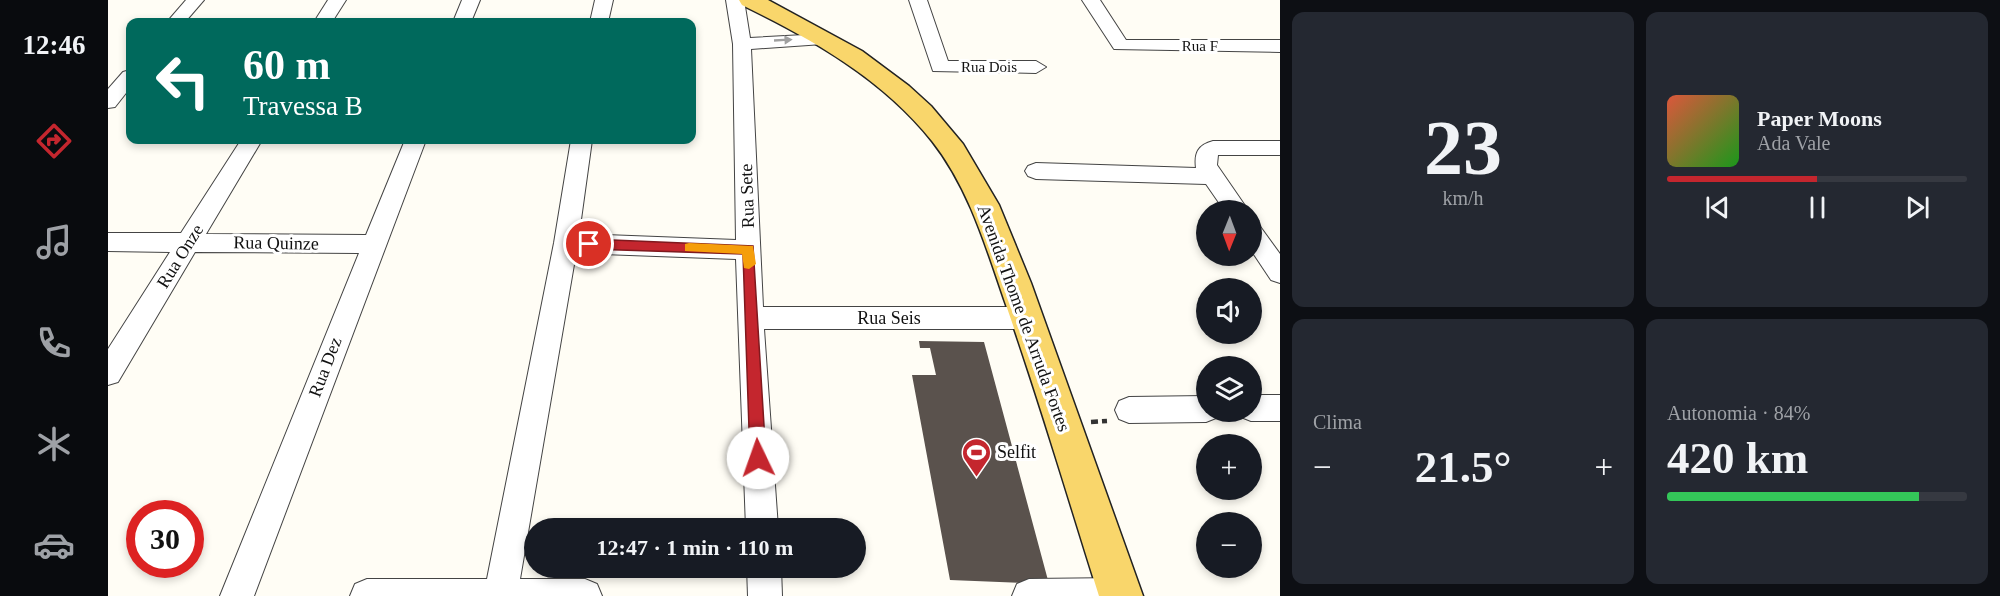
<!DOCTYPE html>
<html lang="pt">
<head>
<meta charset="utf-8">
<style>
  :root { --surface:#171b24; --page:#242831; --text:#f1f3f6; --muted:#9ea1a6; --line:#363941; --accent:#c4262e }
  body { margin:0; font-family:Georgia,serif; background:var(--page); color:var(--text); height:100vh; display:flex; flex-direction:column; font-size:22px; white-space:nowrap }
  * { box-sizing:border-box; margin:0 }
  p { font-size:20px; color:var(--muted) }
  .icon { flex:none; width:33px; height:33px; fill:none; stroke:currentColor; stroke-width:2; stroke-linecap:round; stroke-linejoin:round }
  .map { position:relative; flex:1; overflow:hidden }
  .drawer { display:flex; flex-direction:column; gap:12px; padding:12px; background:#0d0f14; width:720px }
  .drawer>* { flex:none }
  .banner { position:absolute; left:18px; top:18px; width:570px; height:126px; border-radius:12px; box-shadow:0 3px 9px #0003; background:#00695c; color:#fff; overflow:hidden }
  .needle { width:39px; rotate:181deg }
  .fabs { position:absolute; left:1088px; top:200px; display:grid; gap:12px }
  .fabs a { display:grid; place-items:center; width:66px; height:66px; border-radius:50%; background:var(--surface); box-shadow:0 3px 9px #0003; font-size:30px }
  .speed { position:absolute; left:18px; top:500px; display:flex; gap:12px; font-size:30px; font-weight:700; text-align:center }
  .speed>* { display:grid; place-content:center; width:78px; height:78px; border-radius:50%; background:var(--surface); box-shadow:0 3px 9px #0003; line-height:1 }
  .speed .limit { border:9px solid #d22; background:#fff; color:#111 }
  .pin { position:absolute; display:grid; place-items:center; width:51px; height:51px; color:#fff; margin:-26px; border:3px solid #fff; border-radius:50%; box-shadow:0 2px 6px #0007 }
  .me { position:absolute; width:66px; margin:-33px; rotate:357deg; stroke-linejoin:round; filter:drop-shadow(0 0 4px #0008) }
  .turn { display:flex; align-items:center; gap:21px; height:126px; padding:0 18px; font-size:27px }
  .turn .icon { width:78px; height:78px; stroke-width:2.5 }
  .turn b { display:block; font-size:42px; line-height:51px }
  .big { font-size:45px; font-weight:800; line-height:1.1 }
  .drawer .card { flex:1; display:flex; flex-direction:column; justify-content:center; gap:9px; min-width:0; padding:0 21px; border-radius:12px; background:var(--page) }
  .drawer .dial { align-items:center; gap:0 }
  .dial b { font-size:78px; line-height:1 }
  .song { display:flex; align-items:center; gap:18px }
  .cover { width:72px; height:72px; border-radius:9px; background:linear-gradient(135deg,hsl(10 70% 55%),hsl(120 70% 35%)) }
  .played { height:6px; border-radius:3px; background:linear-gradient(90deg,var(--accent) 50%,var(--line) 50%) }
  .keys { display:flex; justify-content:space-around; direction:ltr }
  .heat { display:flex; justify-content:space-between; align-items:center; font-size:33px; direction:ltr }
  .charge { height:9px; border-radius:4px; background:linear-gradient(90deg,#34c759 84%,var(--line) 0) }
  .drawer .tiles { flex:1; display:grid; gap:12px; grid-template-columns:repeat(2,1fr) }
  .trip { position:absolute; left:416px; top:518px; width:342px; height:60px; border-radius:30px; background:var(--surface); box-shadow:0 3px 9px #0003; font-weight:800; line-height:60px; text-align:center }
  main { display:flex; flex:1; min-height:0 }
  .tabs { display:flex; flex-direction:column; width:108px; justify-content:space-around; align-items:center; background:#090b0e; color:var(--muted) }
  .tabs .icon { width:42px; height:42px }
  .tabs .active { color:var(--accent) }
  .tabs b { font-size:27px; color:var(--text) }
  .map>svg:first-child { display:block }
  .building { fill:#5a524d }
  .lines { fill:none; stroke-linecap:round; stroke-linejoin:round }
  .minor-casing { stroke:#444; stroke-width:2 }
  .major-casing { stroke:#222; stroke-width:3 }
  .path { stroke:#333; stroke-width:4.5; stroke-dasharray:7 4; stroke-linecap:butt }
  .minor { fill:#fff; fill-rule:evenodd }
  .major { fill:#f9d66b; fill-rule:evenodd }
  .oneway { fill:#a0a0a0 }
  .route { fill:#c4262e; stroke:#7f191e; stroke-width:1.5 }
  .slow { fill:#f59e0b }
  .labels { text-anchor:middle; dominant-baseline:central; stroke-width:6; stroke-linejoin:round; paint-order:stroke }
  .far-street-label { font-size:15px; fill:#111; stroke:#fff }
  .street-label { font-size:18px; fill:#111; stroke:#fff }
  .poi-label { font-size:18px; fill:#111; stroke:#fff; text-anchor:start }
</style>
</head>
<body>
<main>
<nav class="tabs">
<b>12:46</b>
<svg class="icon active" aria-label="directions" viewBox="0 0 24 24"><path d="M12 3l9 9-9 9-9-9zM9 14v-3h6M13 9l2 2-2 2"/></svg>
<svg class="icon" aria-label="music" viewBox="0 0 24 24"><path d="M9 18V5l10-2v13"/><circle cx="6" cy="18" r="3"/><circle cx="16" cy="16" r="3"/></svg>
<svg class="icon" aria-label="phone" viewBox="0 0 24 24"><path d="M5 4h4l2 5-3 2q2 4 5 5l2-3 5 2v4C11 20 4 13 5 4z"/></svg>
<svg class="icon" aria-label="climate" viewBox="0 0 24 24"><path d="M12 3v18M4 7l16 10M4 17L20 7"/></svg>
<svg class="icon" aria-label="car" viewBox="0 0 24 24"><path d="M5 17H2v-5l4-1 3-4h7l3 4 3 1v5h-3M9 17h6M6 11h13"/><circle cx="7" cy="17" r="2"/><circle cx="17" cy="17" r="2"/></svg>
</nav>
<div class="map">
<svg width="1172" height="596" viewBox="0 0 1172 596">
  <rect width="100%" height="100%" fill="#fffdf5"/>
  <!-- building -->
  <polygon class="building" points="811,341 876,342 941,584 842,580 804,375 828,375 822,348 812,348"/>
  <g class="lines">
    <defs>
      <g id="minor">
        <polygon points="78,0 96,0 77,22 59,22"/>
        <polygon points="220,0 238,0 224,22 206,22"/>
        <polygon points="354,0 372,0 363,22 345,22"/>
        <polygon points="487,0 505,0 500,22 482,22"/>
        <polygon points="618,0 636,0 642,38 715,34 724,39 715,44 643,49 655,307 920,307 929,310 933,318 929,326 920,329 656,329 670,528 638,528 628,259 468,253 412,579 477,579 489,584 494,596 242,596 247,584 259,579 379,579 446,243 463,140 484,140 471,234 628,240 625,44"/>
        <polygon points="801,0 819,0 840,61 928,61 938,67 928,73 825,71"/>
        <polygon points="974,0 992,0 1018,40 1172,40 1172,52 1006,49"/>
        <polygon points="22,70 22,88 7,107 0,108 0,89 15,72"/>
        <polygon points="133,140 154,140 98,234 258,235 297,140 318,140 146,596 112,596 251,253 87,252 10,382 0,385 0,349 62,252 0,251 0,233 73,233"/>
        <path d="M1105 141H1172V155H1110L1109 165 1140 210H1116L1098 184 928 179 920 176 917 171 920 166 928 163 1088 168C1086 153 1090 145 1105 141Z"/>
        <polygon points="1143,222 1151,225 1172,254 1172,283 1163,280 1143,250"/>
        <polygon points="1143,395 1172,395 1172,421 1143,421 1133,417 1130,411 1143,411"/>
        <polygon points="1098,396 1098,411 1111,411 1108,418 1098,422 1021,423 1011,419 1007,410 1011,401 1021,397"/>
        <polygon points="639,567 673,567 674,596 640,596"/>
        <polygon points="1013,578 1025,583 1029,596 904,596 909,584 921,579"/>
      </g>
      <path id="major" d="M631 0H660L754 51 801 86 823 106 855 144 891 205 923 283 1035 596H991C960 498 931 399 897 302 878 247 861 188 824 141 775 79 704 39 634 5Z"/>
    </defs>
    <!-- minor casing -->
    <use href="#minor" class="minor-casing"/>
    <!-- major casing -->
    <use href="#major" class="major-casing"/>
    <!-- path -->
    <polyline class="path" points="983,422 999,421"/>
    <!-- minor -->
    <use href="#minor" class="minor"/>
    <!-- major -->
    <use href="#major" class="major"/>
  </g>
  <!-- one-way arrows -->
  <defs><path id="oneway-solid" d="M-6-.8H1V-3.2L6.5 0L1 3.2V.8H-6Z" transform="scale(1.5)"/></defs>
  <use class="oneway" href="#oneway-solid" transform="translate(675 40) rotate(-3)"/>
  <!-- route -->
  <polygon class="route" points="481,239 645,246 658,458 655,463 650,466 644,463 642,458 635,254 481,249 474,244"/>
  <!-- slow -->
  <polygon class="slow" points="581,243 645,246 648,264 641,269 636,268 634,254 577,251 577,244"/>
  <!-- icons -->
  <defs>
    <symbol id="stadium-pin" viewBox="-11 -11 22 30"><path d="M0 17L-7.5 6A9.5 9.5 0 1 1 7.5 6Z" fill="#c4262e" stroke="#fff"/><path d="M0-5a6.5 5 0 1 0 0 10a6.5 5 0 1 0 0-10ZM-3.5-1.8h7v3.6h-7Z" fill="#fff"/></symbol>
  </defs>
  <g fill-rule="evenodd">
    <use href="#stadium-pin" x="852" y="436" width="33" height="45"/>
  </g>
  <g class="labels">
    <!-- far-street labels -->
    <g class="far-street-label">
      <text x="1092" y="46">Rua F</text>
      <text x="881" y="67">Rua Dois</text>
    </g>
    <!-- street labels -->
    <g class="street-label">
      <text transform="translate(639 196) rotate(-92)">Rua Sete</text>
      <text transform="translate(168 243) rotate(1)">Rua Quinze</text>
      <text transform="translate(72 256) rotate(-58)">Rua Onze</text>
      <text x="781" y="318">Rua Seis</text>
      <text transform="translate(916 318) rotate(70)">Avenida Thome de Arruda Fortes</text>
      <text transform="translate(217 367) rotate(-69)">Rua Dez</text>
    </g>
    <!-- poi labels -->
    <g class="poi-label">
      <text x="889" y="452">Selfit</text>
    </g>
  </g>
</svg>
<div class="fabs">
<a><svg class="needle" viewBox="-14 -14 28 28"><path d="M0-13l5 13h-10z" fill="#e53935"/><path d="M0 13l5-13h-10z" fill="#9ea1a6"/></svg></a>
<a><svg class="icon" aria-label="sound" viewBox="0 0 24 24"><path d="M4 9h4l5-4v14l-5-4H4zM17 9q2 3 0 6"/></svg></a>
<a><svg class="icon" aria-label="layers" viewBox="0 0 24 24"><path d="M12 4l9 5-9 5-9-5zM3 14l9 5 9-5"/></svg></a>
<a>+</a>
<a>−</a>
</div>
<div class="speed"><div class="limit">30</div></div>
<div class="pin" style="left:481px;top:244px;background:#d93025"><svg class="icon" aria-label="arrive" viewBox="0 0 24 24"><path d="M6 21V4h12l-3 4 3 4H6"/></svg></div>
<svg class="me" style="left:650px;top:458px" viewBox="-20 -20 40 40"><circle r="19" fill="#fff"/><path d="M0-13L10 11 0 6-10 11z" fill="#c4262e"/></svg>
<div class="trip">12:47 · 1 min · 110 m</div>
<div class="banner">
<div class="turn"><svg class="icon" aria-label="left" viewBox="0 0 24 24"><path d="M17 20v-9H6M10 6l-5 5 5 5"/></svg><div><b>60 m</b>Travessa B</div></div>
</div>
</div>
<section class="drawer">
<div class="tiles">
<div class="card dial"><b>23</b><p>km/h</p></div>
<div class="card">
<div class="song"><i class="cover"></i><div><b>Paper Moons</b><p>Ada Vale</p></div></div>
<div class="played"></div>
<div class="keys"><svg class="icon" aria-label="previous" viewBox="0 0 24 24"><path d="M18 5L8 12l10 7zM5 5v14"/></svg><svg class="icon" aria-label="pause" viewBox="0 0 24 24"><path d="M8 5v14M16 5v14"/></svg><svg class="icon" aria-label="next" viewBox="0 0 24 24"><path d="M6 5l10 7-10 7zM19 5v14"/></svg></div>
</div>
<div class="card"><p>Clima</p>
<div class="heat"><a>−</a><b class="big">21.5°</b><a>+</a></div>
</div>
<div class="card"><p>Autonomia · 84%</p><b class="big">420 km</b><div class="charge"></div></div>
</div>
</section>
</main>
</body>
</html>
